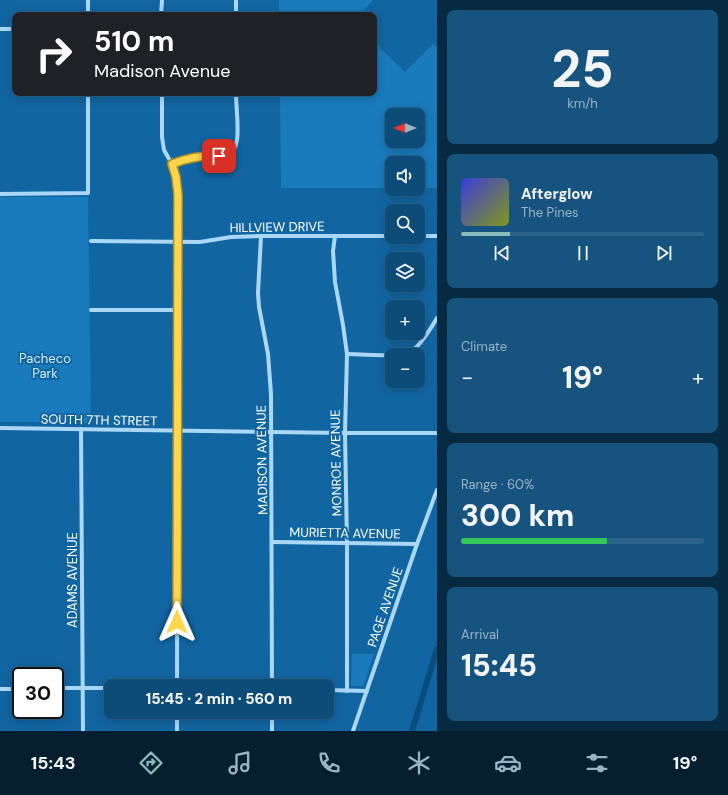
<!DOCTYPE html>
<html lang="en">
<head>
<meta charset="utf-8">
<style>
  :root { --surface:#0d4c79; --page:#16537e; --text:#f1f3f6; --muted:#9ab4c6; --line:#2d638a; --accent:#8bbbb9 }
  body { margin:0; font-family:"DM Sans",sans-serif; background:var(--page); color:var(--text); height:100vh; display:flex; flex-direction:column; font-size:15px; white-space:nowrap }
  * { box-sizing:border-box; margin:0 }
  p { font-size:13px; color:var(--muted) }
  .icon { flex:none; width:22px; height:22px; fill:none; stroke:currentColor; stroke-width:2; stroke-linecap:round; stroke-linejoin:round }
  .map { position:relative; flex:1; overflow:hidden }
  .drawer { display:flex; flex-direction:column; gap:10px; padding:10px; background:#072a43; width:291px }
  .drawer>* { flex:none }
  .hud { position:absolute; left:12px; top:12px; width:365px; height:84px; border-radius:8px; box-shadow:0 2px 10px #0003,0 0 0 1px var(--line); background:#202124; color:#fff; overflow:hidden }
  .needle { width:26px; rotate:270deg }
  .controls { position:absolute; left:385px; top:108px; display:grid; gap:8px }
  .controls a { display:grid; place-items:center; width:40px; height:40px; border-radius:8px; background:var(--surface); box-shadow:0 2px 10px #0003,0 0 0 1px var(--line); font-size:20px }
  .speed { position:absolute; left:12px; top:667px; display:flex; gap:8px; font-size:20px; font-weight:700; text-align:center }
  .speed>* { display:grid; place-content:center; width:52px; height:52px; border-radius:50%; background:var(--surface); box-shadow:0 2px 10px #0003,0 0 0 1px var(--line); line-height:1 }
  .speed .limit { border:2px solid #111; border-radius:6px; background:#fff; color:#111 }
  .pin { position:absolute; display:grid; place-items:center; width:34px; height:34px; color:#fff; margin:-17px; border-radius:8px; box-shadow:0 2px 6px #0006 }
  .me { position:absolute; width:44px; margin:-22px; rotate:0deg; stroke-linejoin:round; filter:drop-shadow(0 0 3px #0008) }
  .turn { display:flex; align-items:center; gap:14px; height:84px; padding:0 16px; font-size:18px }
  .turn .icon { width:52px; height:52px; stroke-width:2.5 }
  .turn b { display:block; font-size:28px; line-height:34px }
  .big { font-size:30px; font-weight:800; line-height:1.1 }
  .drawer .tile { flex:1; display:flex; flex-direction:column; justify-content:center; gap:6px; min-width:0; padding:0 14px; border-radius:8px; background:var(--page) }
  .drawer .dial { align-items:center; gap:0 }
  .dial b { font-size:52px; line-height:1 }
  .song { display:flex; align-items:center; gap:12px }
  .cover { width:48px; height:48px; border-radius:6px; background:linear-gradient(135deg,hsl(240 70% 55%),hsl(70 70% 35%)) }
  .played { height:4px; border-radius:2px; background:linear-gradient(90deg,var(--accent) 20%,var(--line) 20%) }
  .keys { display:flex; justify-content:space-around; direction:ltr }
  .heat { display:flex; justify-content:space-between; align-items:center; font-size:22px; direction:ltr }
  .charge { height:6px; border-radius:3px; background:linear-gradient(90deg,#34c759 60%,var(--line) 0) }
  .trip { position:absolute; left:104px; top:679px; width:230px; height:40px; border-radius:8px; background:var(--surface); box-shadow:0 2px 10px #0003,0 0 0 1px var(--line); font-weight:800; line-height:40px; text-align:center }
  .tabs { display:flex; height:64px; justify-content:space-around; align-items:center; background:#051e30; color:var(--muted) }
  .tabs .icon { width:28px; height:28px }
  .tabs .on { color:var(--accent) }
  .tabs b { font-size:18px; color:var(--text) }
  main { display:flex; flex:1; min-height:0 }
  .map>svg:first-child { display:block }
  .green { fill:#197abc; fill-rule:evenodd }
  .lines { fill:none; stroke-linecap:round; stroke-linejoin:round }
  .canal { stroke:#0a4c7d; stroke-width:6 }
  .minor { stroke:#aad7f5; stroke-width:4 }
  .route-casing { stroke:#a68a30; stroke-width:10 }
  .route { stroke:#ffd54a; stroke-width:7 }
  .labels { text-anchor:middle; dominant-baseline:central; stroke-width:4; stroke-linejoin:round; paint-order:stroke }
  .street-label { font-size:13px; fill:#fff; stroke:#1165a1 }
  .park-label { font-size:13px; fill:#d3edfe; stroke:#1165a1 }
</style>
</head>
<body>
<main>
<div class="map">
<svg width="437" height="731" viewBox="0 0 437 731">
  <rect width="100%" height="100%" fill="#1165a1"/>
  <!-- green -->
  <g class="green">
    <polygon points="279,0 373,0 360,15 279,15"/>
    <path d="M374 42 405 72 433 44 437 47V188H418V163H392V188H281L280 93H374ZM392 115H418V141H392Z"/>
    <polygon points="0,197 88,197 91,424 77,422 0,422"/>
    <polygon points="352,654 374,654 363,686 351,686"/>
  </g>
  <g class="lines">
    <!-- canal -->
    <polyline class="canal" points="412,731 437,649"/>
    <!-- minor -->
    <g class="minor">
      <polyline points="236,0 236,15"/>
      <polyline points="88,15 88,0"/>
      <polyline points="161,15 162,0"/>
      <polyline points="0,29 15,29"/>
      <polyline points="162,93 162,137 164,150 172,164 176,177 178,195 177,686"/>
      <path d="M172 164C182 160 191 157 202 156 216 154 234 161 237 140 239 127 236 107 236 93"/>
      <polyline points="0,194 88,193 88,93"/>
      <polyline points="261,236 258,293 259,307 268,354 271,394 272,686"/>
      <polyline points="335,236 333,251 335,282 343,325 347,354 345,433 347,544 347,691"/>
      <polyline points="418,236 437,236"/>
      <polyline points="91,241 200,242 231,237 261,236 392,236"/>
      <polyline points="91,310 178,310"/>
      <path d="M347 354C360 354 399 358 410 352 420 347 431 328 437 318"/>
      <polyline points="0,428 345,433 437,433"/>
      <polyline points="81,429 83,731"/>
      <polyline points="273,542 417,544"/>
      <polyline points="55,688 111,688"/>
      <polyline points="0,689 21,689"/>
      <polyline points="327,690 367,691"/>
      <polyline points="177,712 177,731"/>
      <polyline points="272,712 272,731"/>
      <polyline points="353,731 417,544 437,490"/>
    </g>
  </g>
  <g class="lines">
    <defs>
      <path id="route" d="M177 622 178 195 176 177 172 164C188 158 202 155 219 156"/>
    </defs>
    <!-- route casing -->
    <use href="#route" class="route-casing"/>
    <!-- route -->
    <use href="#route" class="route"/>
  </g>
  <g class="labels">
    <!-- street labels -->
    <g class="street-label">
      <text transform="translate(277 227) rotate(-1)">HILLVIEW DRIVE</text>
      <text transform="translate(99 420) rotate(1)">SOUTH 7TH STREET</text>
      <text transform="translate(262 460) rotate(-91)">MADISON AVENUE</text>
      <text transform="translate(336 463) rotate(-91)">MONROE AVENUE</text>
      <text transform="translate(345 533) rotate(1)">MURIETTA AVENUE</text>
      <text transform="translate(72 580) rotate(-90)">ADAMS AVENUE</text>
      <text transform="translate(385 607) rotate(-71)">PAGE AVENUE</text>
    </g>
    <!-- park labels -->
    <g class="park-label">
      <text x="45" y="358">Pacheco<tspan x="45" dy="15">Park</tspan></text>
    </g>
  </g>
</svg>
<div class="controls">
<a><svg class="needle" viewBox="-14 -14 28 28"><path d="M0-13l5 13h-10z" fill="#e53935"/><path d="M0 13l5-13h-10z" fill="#9ab4c6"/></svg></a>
<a><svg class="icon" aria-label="sound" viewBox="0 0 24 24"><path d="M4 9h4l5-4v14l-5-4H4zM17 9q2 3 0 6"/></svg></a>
<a><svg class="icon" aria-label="search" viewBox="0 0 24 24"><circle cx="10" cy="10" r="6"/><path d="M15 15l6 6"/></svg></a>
<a><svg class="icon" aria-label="layers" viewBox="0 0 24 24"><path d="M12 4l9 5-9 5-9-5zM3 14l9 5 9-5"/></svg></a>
<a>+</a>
<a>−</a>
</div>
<div class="speed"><div class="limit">30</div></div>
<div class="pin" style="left:219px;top:156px;background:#d93025"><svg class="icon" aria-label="arrive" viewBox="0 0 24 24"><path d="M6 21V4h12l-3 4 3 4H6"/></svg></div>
<svg class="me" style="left:177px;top:622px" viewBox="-20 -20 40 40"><path d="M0-17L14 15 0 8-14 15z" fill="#ffd54a" stroke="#fff" stroke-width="4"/></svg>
<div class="trip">15:45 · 2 min · 560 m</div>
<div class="hud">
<div class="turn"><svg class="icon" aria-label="right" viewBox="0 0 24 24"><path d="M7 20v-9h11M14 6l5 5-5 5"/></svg><div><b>510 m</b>Madison Avenue</div></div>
</div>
</div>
<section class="drawer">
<div class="tile dial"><b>25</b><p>km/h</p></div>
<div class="tile">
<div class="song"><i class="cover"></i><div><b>Afterglow</b><p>The Pines</p></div></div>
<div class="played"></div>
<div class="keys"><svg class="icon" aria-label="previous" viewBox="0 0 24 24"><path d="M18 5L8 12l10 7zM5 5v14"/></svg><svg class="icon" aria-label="pause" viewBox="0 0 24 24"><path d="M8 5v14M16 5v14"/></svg><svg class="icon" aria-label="next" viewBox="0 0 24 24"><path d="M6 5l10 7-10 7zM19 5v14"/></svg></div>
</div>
<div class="tile"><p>Climate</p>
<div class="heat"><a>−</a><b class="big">19°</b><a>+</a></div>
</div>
<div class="tile"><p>Range · 60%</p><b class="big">300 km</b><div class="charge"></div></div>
<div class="tile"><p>Arrival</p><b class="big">15:45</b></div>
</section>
</main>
<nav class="tabs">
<b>15:43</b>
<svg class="icon on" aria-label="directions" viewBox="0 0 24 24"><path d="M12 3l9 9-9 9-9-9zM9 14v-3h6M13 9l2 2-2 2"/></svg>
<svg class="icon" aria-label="music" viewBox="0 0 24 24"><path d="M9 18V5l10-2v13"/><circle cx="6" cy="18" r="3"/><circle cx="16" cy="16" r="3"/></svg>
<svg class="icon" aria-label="phone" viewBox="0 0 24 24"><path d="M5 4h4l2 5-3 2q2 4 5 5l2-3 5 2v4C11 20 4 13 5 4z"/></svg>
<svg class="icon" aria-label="climate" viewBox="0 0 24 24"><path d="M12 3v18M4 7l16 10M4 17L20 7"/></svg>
<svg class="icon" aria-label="car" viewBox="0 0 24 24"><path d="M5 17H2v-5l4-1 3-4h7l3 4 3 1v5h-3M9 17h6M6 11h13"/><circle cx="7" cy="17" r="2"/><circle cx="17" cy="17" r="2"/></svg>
<svg class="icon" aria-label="filters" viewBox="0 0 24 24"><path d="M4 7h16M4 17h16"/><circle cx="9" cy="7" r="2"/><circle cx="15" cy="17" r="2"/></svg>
<b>19°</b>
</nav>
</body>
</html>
